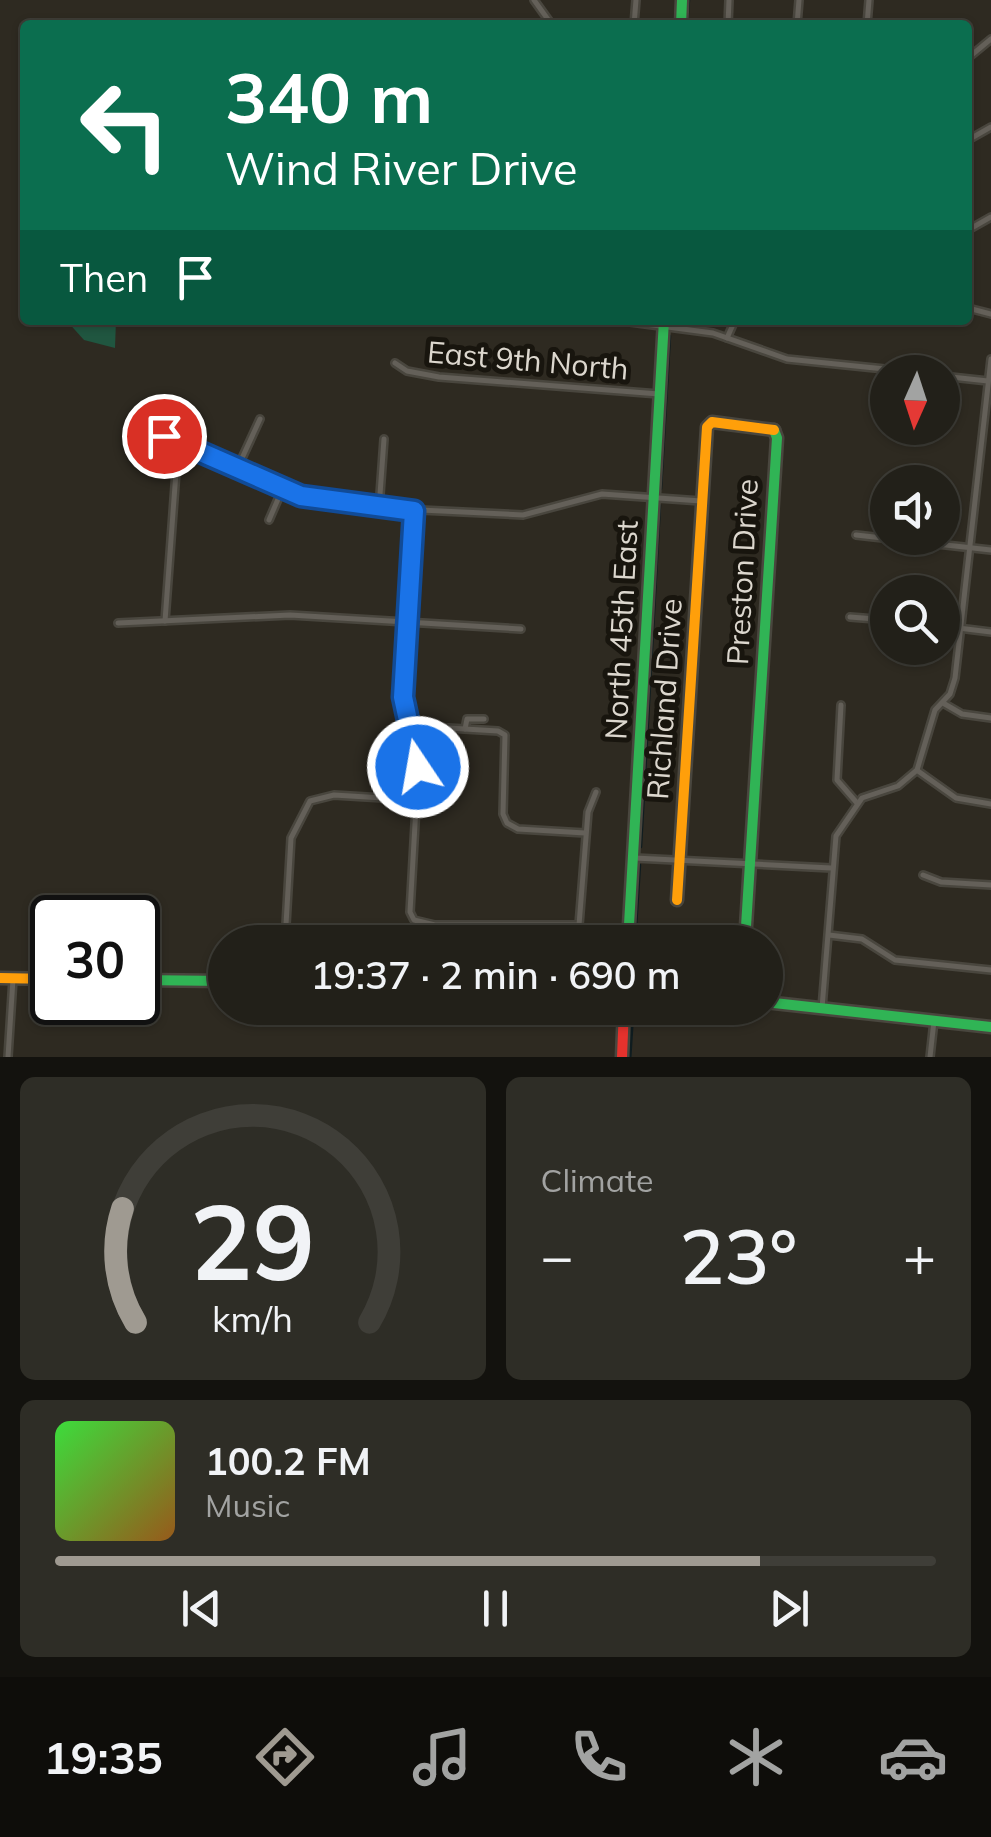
<!DOCTYPE html>
<html lang="en">
<head>
<meta charset="utf-8">
<style>
  :root { --surface:#222019; --page:#2e2d26; --text:#f1f3f6; --muted:#a2a3a2; --line:#3f3e38; --accent:#9f9a91 }
  body { margin:0; font-family:Mulish,sans-serif; background:var(--page); color:var(--text); height:100vh; display:flex; flex-direction:column; font-size:38px; white-space:nowrap }
  * { box-sizing:border-box; margin:0 }
  p { font-size:32px; color:var(--muted) }
  .icon { flex:none; width:55px; height:55px; fill:none; stroke:currentColor; stroke-width:2; stroke-linecap:round; stroke-linejoin:round }
  .map { position:relative; height:1057px; overflow:hidden }
  .panel { display:flex; flex-direction:column; gap:20px; padding:20px; background:#13120e; flex:1 }
  .panel>* { flex:none }
  .banner { position:absolute; left:20px; top:20px; width:952px; height:305px; border-radius:10px; box-shadow:0 2px 8px #0004,0 0 0 2px var(--line); background:#0b6e4f; color:#fff; overflow:hidden }
  .needle { width:65px; rotate:183deg }
  .buttons { position:absolute; left:870px; top:355px; display:grid; gap:20px }
  .buttons a { display:grid; place-items:center; width:90px; height:90px; border-radius:50%; background:var(--surface); box-shadow:0 2px 8px #0004,0 0 0 2px var(--line); font-size:50px }
  .speed { position:absolute; left:30px; top:895px; display:flex; gap:20px; font-size:50px; font-weight:700; text-align:center }
  .speed>* { display:grid; place-content:center; width:130px; height:130px; border-radius:50%; background:var(--surface); box-shadow:0 2px 8px #0004,0 0 0 2px var(--line); line-height:1 }
  .speed .limit { border:5px solid #111; border-radius:15px; background:#fff; color:#111 }
  .pin { position:absolute; display:grid; place-items:center; width:85px; height:85px; color:#fff; margin:-42px; border:5px solid #fff; border-radius:50%; box-shadow:0 2px 10px #0007 }
  .me { position:absolute; width:110px; margin:-55px; rotate:348deg; stroke-linejoin:round; filter:drop-shadow(0 0 8px #0008) }
  .turn { display:flex; align-items:center; gap:35px; height:210px; padding:0 40px; font-size:45px }
  .turn .icon { width:130px; height:130px; stroke-width:2.5 }
  .turn b { display:block; font-size:70px; line-height:85px }
  .then { display:flex; align-items:center; height:95px; padding:0 40px; background:#0003; gap:20px; font-size:38px }
  .big { font-size:75px; font-weight:600; line-height:1.1 }
  .panel .widget { flex:1; display:flex; flex-direction:column; justify-content:center; gap:15px; min-width:0; padding:0 35px; border-radius:15px; background:var(--page) }
  .panel .dial { align-items:center; gap:0 }
  .dial svg { height:260px; overflow:visible; fill:none; stroke:var(--line); stroke-width:7; stroke-linecap:round; text-anchor:middle }
  .dial text { fill:var(--text); stroke:none }
  .song { display:flex; align-items:center; gap:30px }
  .cover { width:120px; height:120px; border-radius:15px; background:linear-gradient(135deg,hsl(120 70% 55%),hsl(30 70% 35%)) }
  .played { height:10px; border-radius:5px; background:linear-gradient(90deg,var(--accent) 80%,var(--line) 80%) }
  .keys { display:flex; justify-content:space-around; direction:ltr }
  .heat { display:flex; justify-content:space-between; align-items:center; font-size:55px; direction:ltr }
  .panel .tiles { flex:1; display:grid; gap:20px; grid-template-columns:1fr 1fr }
  .widget:last-child { grid-column:span 2 }
  .trip { position:absolute; left:208px; top:925px; width:575px; height:100px; border-radius:50px; background:var(--surface); box-shadow:0 2px 8px #0004,0 0 0 2px var(--line); font-weight:600; line-height:100px; text-align:center }
  .menu { display:flex; height:160px; justify-content:space-around; align-items:center; background:#0e0d0a; color:var(--muted) }
  .menu .icon { width:70px; height:70px }
  .menu .active { color:var(--accent) }
  .menu b { font-size:45px; color:var(--text) }
  .map>svg:first-child { display:block }
  .green { fill:#205640 }
  .lines { fill:none; stroke-linecap:round; stroke-linejoin:round }
  .stream { stroke:#0f1c1f; stroke-width:2.5 }
  .canal { stroke:#0f1c1f; stroke-width:5 }
  .street-casing { stroke:#49463e; stroke-width:10 }
  .fast-casing { stroke:#49463e; stroke-width:15 }
  .slow-casing { stroke:#49463e; stroke-width:15 }
  .jam-casing { stroke:#49463e; stroke-width:15 }
  .street { stroke:#646059; stroke-width:5 }
  .fast { stroke:#30b455; stroke-width:10 }
  .slow { stroke:#ff9f0a; stroke-width:10 }
  .jam { stroke:#e5322d; stroke-width:10 }
  .route-casing { stroke:#114b97; stroke-width:25 }
  .route { stroke:#1a73e8; stroke-width:18 }
  .labels { text-anchor:middle; dominant-baseline:central; stroke-width:10; stroke-linejoin:round; paint-order:stroke }
  .street-label { font-size:30px; fill:#dcd7ce; stroke:#18150e }
</style>
</head>
<body>
<div class="map">
<svg width="991" height="1057" viewBox="0 0 991 1057">
  <rect width="100%" height="100%" fill="#2e2a21"/>
  <!-- green -->
  <polygon class="green" points="66,320 116,320 115,348 84,340"/>
  <g class="lines">
    <!-- stream -->
    <g class="stream">
      <polyline points="687,25 689,0"/>
      <polyline points="661,489 670,336"/>
      <polyline points="641,847 660,505"/>
      <polyline points="635,942 640,865"/>
    </g>
    <!-- canal -->
    <polyline class="canal" points="629,1057 631,1026"/>
    <defs>
      <g id="street">
        <polyline points="534,0 552,25"/>
        <polyline points="634,25 636,0"/>
        <polyline points="728,25 729,0"/>
        <polyline points="797,25 799,0"/>
        <polyline points="867,25 869,0"/>
        <polyline points="968,58 991,39"/>
        <polyline points="968,140 991,127"/>
        <polyline points="968,230 991,217"/>
        <polyline points="968,308 991,314"/>
        <polyline points="615,320 713,333 787,359 914,372"/>
        <polyline points="727,338 735,320"/>
        <polyline points="395,363 407,371 439,377 659,394"/>
        <polyline points="942,376 988,381"/>
        <polyline points="131,430 164,435 282,490 379,508 523,515 602,494 701,501"/>
        <polyline points="237,469 260,419"/>
        <polyline points="379,508 384,439"/>
        <polyline points="414,511 403,697 419,754 410,912 414,920 435,925 579,925 588,812 596,792"/>
        <polyline points="269,520 282,490"/>
        <polyline points="856,535 991,550"/>
        <polyline points="850,617 888,620"/>
        <polyline points="165,621 176,472 187,446"/>
        <polyline points="118,623 290,615 521,629"/>
        <polyline points="942,626 991,632"/>
        <polyline points="943,703 962,714 991,718"/>
        <polyline points="841,705 837,780 857,803"/>
        <polyline points="465,729 467,719 484,719"/>
        <polyline points="415,736 448,728 498,731 505,735 503,814 507,823 518,829 585,833"/>
        <polyline points="918,771 956,798 991,804"/>
        <polyline points="635,858 831,868"/>
        <polyline points="923,875 941,882 991,885"/>
        <polyline points="829,935 862,939 895,960 991,970"/>
        <polyline points="285,942 291,838 310,801 334,795 416,800"/>
        <polyline points="500,942 500,927"/>
        <polyline points="822,1008 836,836 862,798 898,786 917,770 935,710 950,694 955,678 991,359"/>
        <polyline points="8,1057 13,979"/>
        <polyline points="930,1057 934,1021"/>
      </g>
      <g id="fast">
        <polyline points="681,25 682,0"/>
        <polyline points="628,942 664,320"/>
        <polyline points="745,942 777,438 774,430"/>
        <polyline points="138,980 225,981"/>
        <polyline points="765,1002 991,1027"/>
      </g>
      <g id="slow">
        <polyline points="677,900 707,427 712,422 774,430"/>
        <polyline points="0,978 52,979"/>
      </g>
      <polyline id="jam" points="622,1057 624,1008"/>
    </defs>
    <!-- street casing -->
    <use href="#street" class="street-casing"/>
    <!-- fast casing -->
    <use href="#fast" class="fast-casing"/>
    <!-- slow casing -->
    <use href="#slow" class="slow-casing"/>
    <!-- jam casing -->
    <use href="#jam" class="jam-casing"/>
    <!-- street -->
    <use href="#street" class="street"/>
    <!-- fast -->
    <use href="#fast" class="fast"/>
    <!-- slow -->
    <use href="#slow" class="slow"/>
    <!-- jam -->
    <use href="#jam" class="jam"/>
  </g>
  <g class="lines">
    <defs>
      <polyline id="route" points="164,436 301,496 414,511 403,697 418,767"/>
    </defs>
    <!-- route casing -->
    <use href="#route" class="route-casing"/>
    <!-- route -->
    <use href="#route" class="route"/>
  </g>
  <g class="labels">
    <!-- street labels -->
    <g class="street-label">
      <text transform="translate(528 360) rotate(5)">East 9th North</text>
      <text transform="translate(742 572) rotate(-87)">Preston Drive</text>
      <text transform="translate(621 630) rotate(-87)">North 45th East</text>
      <text transform="translate(664 699) rotate(-86)">Richland Drive</text>
    </g>
  </g>
</svg>
<div class="buttons">
<a><svg class="needle" viewBox="-14 -14 28 28"><path d="M0-13l5 13h-10z" fill="#e53935"/><path d="M0 13l5-13h-10z" fill="#a2a3a2"/></svg></a>
<a><svg class="icon" aria-label="sound" viewBox="0 0 24 24"><path d="M4 9h4l5-4v14l-5-4H4zM17 9q2 3 0 6"/></svg></a>
<a><svg class="icon" aria-label="search" viewBox="0 0 24 24"><circle cx="10" cy="10" r="6"/><path d="M15 15l6 6"/></svg></a>
</div>
<div class="speed"><div class="limit">30</div></div>
<div class="pin" style="left:164px;top:436px;background:#d93025"><svg class="icon" aria-label="arrive" viewBox="0 0 24 24"><path d="M6 21V4h12l-3 4 3 4H6"/></svg></div>
<svg class="me" style="left:418px;top:767px" viewBox="-20 -20 40 40"><circle r="17" fill="#1a73e8" stroke="#fff" stroke-width="3"/><path d="M0-11L8 9 0 5-8 9z" fill="#fff"/></svg>
<div class="trip">19:37 · 2 min · 690 m</div>
<div class="banner">
<div class="turn"><svg class="icon" aria-label="left" viewBox="0 0 24 24"><path d="M17 20v-9H6M10 6l-5 5 5 5"/></svg><div><b>340 m</b>Wind River Drive</div></div>
<div class="then">Then<svg class="icon" aria-label="arrive" viewBox="0 0 24 24"><path d="M6 21V4h12l-3 4 3 4H6"/></svg></div>
</div>
</div>
<section class="panel">
<div class="tiles">
<div class="widget dial"><svg viewBox="0 0 100 80">
<path d="M14 69A42 42 0 1 1 86 69"/>
<path d="M14 69A42 42 0 0 1 10 34" stroke="#9f9a91"/>
<text x="50" y="56" font-size="32" font-weight="700">29</text>
<text x="50" y="72" font-size="11">km/h</text>
</svg></div>
<div class="widget"><p>Climate</p>
<div class="heat"><a>−</a><b class="big">23°</b><a>+</a></div>
</div>
<div class="widget">
<div class="song"><i class="cover"></i><div><b>100.2 FM</b><p>Music</p></div></div>
<div class="played"></div>
<div class="keys"><svg class="icon" aria-label="previous" viewBox="0 0 24 24"><path d="M18 5L8 12l10 7zM5 5v14"/></svg><svg class="icon" aria-label="pause" viewBox="0 0 24 24"><path d="M8 5v14M16 5v14"/></svg><svg class="icon" aria-label="next" viewBox="0 0 24 24"><path d="M6 5l10 7-10 7zM19 5v14"/></svg></div>
</div>
</div>
</section>
<nav class="menu">
<b>19:35</b>
<svg class="icon active" aria-label="directions" viewBox="0 0 24 24"><path d="M12 3l9 9-9 9-9-9zM9 14v-3h6M13 9l2 2-2 2"/></svg>
<svg class="icon" aria-label="music" viewBox="0 0 24 24"><path d="M9 18V5l10-2v13"/><circle cx="6" cy="18" r="3"/><circle cx="16" cy="16" r="3"/></svg>
<svg class="icon" aria-label="phone" viewBox="0 0 24 24"><path d="M5 4h4l2 5-3 2q2 4 5 5l2-3 5 2v4C11 20 4 13 5 4z"/></svg>
<svg class="icon" aria-label="climate" viewBox="0 0 24 24"><path d="M12 3v18M4 7l16 10M4 17L20 7"/></svg>
<svg class="icon" aria-label="car" viewBox="0 0 24 24"><path d="M5 17H2v-5l4-1 3-4h7l3 4 3 1v5h-3M9 17h6M6 11h13"/><circle cx="7" cy="17" r="2"/><circle cx="17" cy="17" r="2"/></svg>
</nav>
</body>
</html>
